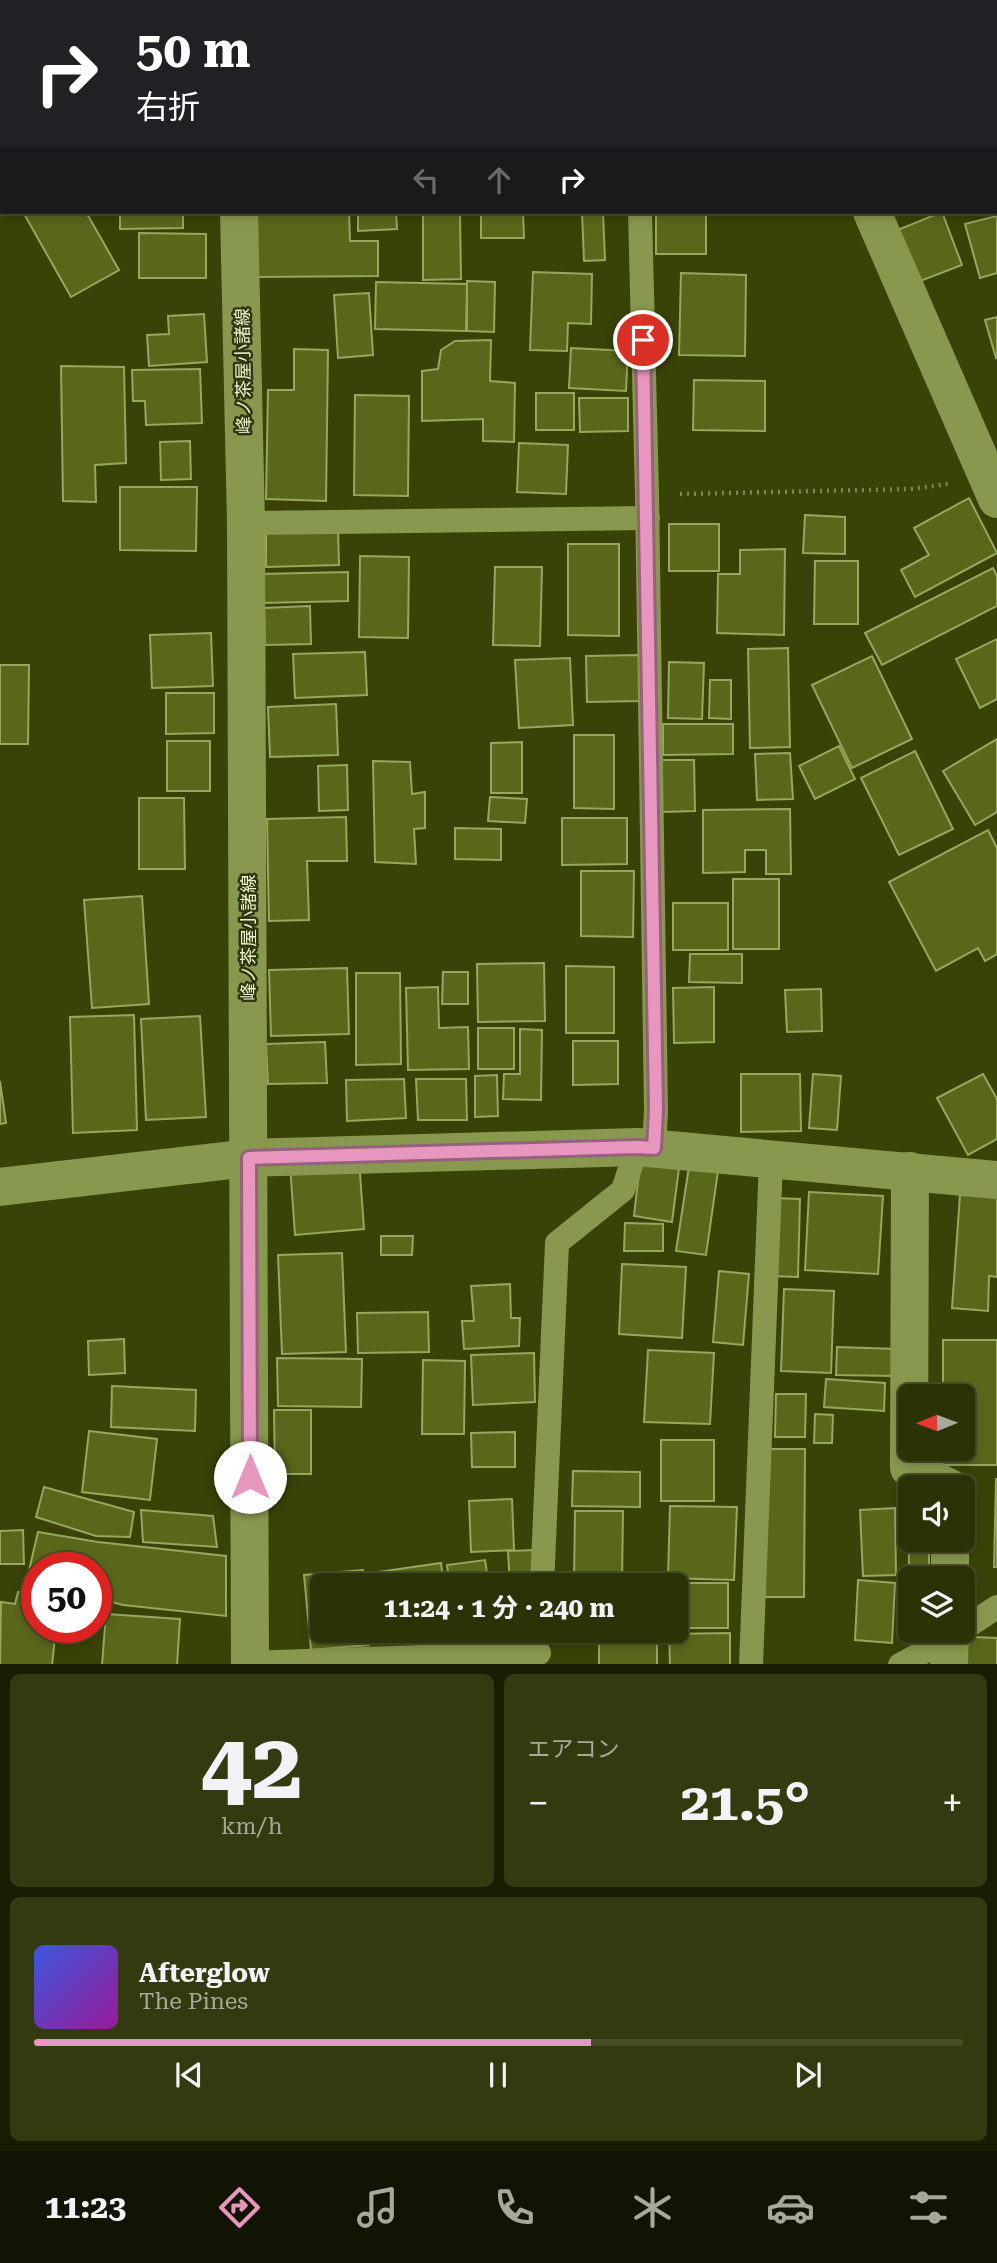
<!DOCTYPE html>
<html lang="ja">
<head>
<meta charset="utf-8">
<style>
  :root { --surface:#2b3205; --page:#333a0f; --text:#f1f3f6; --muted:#a6aa9a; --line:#474d27; --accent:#e797bd }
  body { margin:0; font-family:"Roboto Serif","Noto Sans JP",serif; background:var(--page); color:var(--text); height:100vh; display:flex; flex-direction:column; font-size:26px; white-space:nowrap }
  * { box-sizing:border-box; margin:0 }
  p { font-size:23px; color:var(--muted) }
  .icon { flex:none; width:38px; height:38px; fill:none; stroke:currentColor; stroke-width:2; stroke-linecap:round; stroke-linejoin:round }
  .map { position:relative; height:1664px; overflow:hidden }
  .drawer { display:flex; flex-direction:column; gap:10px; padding:10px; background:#181c03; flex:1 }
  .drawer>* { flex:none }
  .top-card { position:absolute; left:0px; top:0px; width:998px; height:214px; box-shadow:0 4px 10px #0003,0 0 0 2px var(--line); background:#202124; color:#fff; overflow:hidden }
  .needle { width:46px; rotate:269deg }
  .tools { position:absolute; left:898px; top:1384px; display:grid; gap:14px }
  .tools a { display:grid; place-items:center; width:77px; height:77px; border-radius:10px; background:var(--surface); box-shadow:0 4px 10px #0003,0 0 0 2px var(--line); font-size:35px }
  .speed { position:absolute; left:21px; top:1552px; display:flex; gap:14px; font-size:35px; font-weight:700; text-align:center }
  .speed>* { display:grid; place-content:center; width:91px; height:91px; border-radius:50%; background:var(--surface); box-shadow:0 4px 10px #0003,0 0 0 2px var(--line); line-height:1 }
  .speed .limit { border:10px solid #d22; background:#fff; color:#111 }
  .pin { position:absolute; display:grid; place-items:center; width:60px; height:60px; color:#fff; margin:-30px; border:4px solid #fff; border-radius:50%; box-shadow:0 2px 7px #0007 }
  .me { position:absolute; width:77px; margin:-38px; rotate:0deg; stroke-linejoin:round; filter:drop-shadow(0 0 5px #0008) }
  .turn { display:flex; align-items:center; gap:24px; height:147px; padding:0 21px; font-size:32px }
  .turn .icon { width:91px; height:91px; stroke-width:2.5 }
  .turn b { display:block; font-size:49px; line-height:60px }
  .lanes { display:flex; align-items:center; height:66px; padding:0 21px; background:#0003; justify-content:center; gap:35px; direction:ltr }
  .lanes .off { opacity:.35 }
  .big { font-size:52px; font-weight:700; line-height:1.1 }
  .drawer .widget { flex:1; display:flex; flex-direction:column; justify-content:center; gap:10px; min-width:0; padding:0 24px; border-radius:10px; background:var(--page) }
  .drawer .dial { align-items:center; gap:0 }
  .dial b { font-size:91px; line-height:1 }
  .song { display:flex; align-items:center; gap:21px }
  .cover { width:84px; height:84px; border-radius:10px; background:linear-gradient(135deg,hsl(230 70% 55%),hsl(300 70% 35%)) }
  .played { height:7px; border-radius:4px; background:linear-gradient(90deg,var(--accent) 60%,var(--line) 60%) }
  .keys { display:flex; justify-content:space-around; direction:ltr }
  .heat { display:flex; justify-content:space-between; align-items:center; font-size:38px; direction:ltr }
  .drawer .tiles { flex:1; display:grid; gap:10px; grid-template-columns:1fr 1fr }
  .widget:last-child { grid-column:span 2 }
  .trip { position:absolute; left:310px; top:1573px; width:378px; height:70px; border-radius:10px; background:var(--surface); box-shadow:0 4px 10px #0003,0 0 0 2px var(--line); font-weight:700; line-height:70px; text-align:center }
  .tab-bar { display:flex; height:112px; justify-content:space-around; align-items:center; background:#111402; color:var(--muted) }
  .tab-bar .icon { width:49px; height:49px }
  .tab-bar .selected { color:var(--accent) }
  .tab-bar b { font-size:32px; color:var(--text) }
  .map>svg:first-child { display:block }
  .building { fill:#59671b; stroke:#97a75e; stroke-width:2 }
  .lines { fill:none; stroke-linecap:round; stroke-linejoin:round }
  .path { stroke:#7d8754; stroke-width:4.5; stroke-dasharray:2 5; stroke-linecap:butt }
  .lane { stroke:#88984e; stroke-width:24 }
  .street { stroke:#88984e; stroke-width:38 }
  .secondary { stroke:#88984e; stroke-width:38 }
  .route-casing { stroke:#96627b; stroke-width:18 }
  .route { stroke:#e797bd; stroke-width:12 }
  .labels { text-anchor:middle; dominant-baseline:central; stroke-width:5; stroke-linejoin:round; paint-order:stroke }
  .street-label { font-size:18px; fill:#eaf4ce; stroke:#303710 }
</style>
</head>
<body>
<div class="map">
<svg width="997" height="1665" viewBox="0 0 997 1665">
  <rect width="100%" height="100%" fill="#394307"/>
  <!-- building -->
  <g class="building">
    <polygon points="118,0 158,0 159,2 120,2"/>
    <rect x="245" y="0" width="44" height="2"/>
    <polygon points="514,0 587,0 587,2 515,2"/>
    <rect x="683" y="0" width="51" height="2"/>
    <rect x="747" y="0" width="37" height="2"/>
    <polygon points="851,0 901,0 902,2 851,2"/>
    <polygon points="906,0 947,0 948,2 906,2"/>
    <polygon points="2,59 2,107 0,105"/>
    <polygon points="0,131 2,134 2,199 0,196"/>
    <polygon points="23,212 86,212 119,270 71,297"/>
    <polygon points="120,212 183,212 183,228 120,229"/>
    <polygon points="255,212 349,212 350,241 378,241 378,276 256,277"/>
    <polygon points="358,212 396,212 397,229 358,231"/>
    <polygon points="481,212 523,212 524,238 481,238"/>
    <polygon points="582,212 603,212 605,260 584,261"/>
    <rect x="656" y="212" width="50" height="42"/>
    <polygon points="942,212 962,265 915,283 895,231"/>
    <polygon points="423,215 460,215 461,279 423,280"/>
    <polygon points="997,216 997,273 980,278 965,224"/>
    <polygon points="139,233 206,234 206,278 139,278"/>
    <polygon points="533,272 592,274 591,324 568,323 567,351 530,350"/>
    <polygon points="681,273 746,275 745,356 679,355"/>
    <polygon points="467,281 495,282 494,332 467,331"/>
    <polygon points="376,282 467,284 466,331 375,329"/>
    <polygon points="369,293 373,355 338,358 334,295"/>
    <polygon points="204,314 207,362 149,366 147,335 169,334 168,316"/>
    <polygon points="997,317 997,357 996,358 985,320"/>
    <polygon points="491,340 490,381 515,383 514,442 483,441 483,419 422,421 422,371 438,369 441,350 455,341"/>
    <polygon points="571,348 628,351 626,391 569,388"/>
    <polygon points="294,349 328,350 326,501 266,499 268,390 294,390"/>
    <polygon points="61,366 124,367 126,463 95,465 96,502 63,501"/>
    <polygon points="200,369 202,423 146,425 145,401 133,401 132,370"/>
    <polygon points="694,380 765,381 765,431 693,430"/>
    <rect x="536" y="393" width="38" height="37"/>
    <polygon points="355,395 409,396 408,496 354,495"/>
    <polygon points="579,398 628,398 628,431 580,432"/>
    <polygon points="190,441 191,479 161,480 160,442"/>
    <polygon points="519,443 568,445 566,494 517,492"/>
    <polygon points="120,487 197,487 196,551 120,550"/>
    <polygon points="969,498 997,553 915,597 901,570 929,555 914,528"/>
    <polygon points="805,515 845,517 845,554 803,553"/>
    <rect x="669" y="524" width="50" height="47"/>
    <polygon points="338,529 339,565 266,567 266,531"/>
    <polygon points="568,544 619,544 619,636 568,635"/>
    <polygon points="785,549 784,635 717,633 718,574 740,574 740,550"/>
    <polygon points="360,556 409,557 408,638 359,637"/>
    <polygon points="815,561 858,561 858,624 814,624"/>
    <polygon points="495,567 542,567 540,646 493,645"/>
    <polygon points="993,568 997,576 997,606 882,665 865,633"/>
    <polygon points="348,572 348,601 261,603 260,574"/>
    <polygon points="310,606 311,644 265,645 264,608"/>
    <polygon points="211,633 213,686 152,688 150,635"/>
    <polygon points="997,639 997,699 980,708 956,659"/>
    <polygon points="788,648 790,747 750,748 748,649"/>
    <polygon points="365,652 367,695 295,698 293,654"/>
    <polygon points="639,655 640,701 587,702 586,656"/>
    <polygon points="872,656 912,739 852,768 812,685"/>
    <polygon points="570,658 573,725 519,728 515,660"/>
    <polygon points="669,662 704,663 702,719 668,718"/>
    <polygon points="0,665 29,665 28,744 0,744"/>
    <polygon points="710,680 731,680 731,719 709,718"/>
    <polygon points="166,693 214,693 214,733 166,734"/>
    <polygon points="336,704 338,755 270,757 268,707"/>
    <polygon points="663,724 733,724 733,754 663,755"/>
    <polygon points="574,735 614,735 614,809 574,808"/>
    <polygon points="997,739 997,812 975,825 943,771"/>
    <rect x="167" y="741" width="43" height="50"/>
    <polygon points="522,742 522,793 491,793 491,743"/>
    <polygon points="839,746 855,779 815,799 799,766"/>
    <polygon points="915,751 953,829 899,855 861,778"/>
    <polygon points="790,753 793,799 757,800 755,754"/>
    <polygon points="662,760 694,760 695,811 662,812"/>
    <polygon points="373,761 410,762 412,794 425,792 425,828 414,829 416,864 375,862"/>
    <polygon points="347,765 348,810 319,811 318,766"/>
    <polygon points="490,797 527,799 525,823 488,821"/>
    <polygon points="139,798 184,798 185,869 139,869"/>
    <polygon points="790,809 791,874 766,874 766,850 745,850 745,872 703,873 703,810"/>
    <polygon points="346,817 347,861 307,861 309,920 269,921 267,819"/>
    <polygon points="562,818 627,818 627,864 562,865"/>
    <polygon points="455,828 501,829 501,860 455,859"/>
    <polygon points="988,830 997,848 997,954 985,961 978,948 936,971 889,882"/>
    <polygon points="581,871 634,871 633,937 581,936"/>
    <rect x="733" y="879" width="46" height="70"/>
    <polygon points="142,896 149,1004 92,1008 84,900"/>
    <rect x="673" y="903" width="55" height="47"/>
    <polygon points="690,954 742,954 742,983 689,982"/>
    <polygon points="544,963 545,1021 478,1022 477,964"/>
    <polygon points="566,966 614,967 614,1033 566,1033"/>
    <polygon points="347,968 349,1034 271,1036 269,970"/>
    <polygon points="443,972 468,972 468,1004 442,1004"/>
    <polygon points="356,973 400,973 401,1064 356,1065"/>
    <polygon points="438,987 439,1028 468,1027 469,1069 408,1070 406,988"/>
    <polygon points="714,987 714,1042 674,1043 673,988"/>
    <polygon points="821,989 822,1031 787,1032 785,990"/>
    <polygon points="134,1015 137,1130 73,1133 70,1017"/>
    <polygon points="200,1016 206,1117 146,1120 141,1019"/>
    <rect x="478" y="1028" width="36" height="41"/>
    <polygon points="520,1029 542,1030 541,1100 503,1099 504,1074 520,1074"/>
    <polygon points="573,1041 618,1041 618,1084 573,1085"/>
    <polygon points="325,1042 327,1083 268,1084 266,1044"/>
    <polygon points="741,1074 800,1074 801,1131 741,1132"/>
    <polygon points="813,1074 841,1076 837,1130 809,1128"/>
    <polygon points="983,1074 997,1099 997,1139 968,1155 937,1098"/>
    <polygon points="497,1075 498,1116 475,1117 475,1076"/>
    <polygon points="404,1079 406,1118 347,1121 346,1080"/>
    <polygon points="416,1079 466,1079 467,1120 418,1120"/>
    <polygon points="0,1081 6,1123 0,1124"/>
    <polygon points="359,1160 364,1229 295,1235 290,1165"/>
    <polygon points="690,1160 719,1164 706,1255 676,1251"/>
    <polygon points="640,1164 679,1168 672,1222 634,1216"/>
    <polygon points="809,1192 883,1196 878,1274 805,1270"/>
    <polygon points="960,1195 997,1196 997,1277 989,1276 988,1311 952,1308"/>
    <polygon points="774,1198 800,1199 798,1277 771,1276"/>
    <polygon points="625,1223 663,1224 663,1251 624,1251"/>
    <polygon points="381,1236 413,1236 412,1255 381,1255"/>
    <polygon points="342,1253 346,1352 282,1354 278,1255"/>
    <polygon points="622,1264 686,1267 682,1338 619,1334"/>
    <polygon points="719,1271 749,1274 743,1345 713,1342"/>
    <polygon points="510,1284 511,1318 520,1318 519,1346 464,1349 462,1321 474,1321 471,1286"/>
    <polygon points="784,1289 834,1291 831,1373 781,1371"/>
    <polygon points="428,1312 429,1352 358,1353 357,1313"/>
    <polygon points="124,1339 125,1373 89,1375 88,1341"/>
    <polygon points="943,1340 997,1340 997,1465 942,1465 942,1449 962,1449 962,1396 943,1396"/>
    <polygon points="837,1347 897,1349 896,1376 836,1375"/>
    <polygon points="648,1350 714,1353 710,1424 644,1422"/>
    <polygon points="534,1353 535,1402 473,1405 471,1355"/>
    <polygon points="277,1358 362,1359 361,1407 278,1406"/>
    <polygon points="423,1360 465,1361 464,1434 422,1434"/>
    <polygon points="826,1379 885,1383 884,1411 824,1407"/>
    <polygon points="112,1386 196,1390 195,1431 111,1427"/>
    <polygon points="776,1394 806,1394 805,1437 775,1437"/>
    <polygon points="274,1410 311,1410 311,1474 275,1474"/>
    <polygon points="815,1414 833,1415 832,1443 814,1443"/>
    <polygon points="89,1431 157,1439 150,1500 82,1492"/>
    <polygon points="515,1432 515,1467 472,1467 471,1433"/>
    <rect x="661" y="1440" width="53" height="61"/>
    <polygon points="765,1449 805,1449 804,1597 764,1597"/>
    <polygon points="573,1471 640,1472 640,1507 572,1506"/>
    <polygon points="996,1479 997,1479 997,1567 994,1567"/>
    <polygon points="44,1487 134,1512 130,1537 96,1536 36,1517"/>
    <polygon points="908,1495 910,1495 910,1540 929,1540 929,1568 909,1568"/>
    <polygon points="512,1499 514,1550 471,1552 469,1501"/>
    <polygon points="670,1506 737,1507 734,1580 668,1578"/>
    <polygon points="895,1508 896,1575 863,1576 860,1510"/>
    <polygon points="141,1510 213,1516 217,1547 143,1542"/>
    <polygon points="575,1511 623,1511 622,1583 574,1582"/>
    <polygon points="23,1530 24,1564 0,1564 0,1531"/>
    <polygon points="38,1532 98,1542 226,1556 226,1616 123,1605 96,1598 96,1568 37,1568 37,1582 27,1579"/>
    <polygon points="537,1550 539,1586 510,1586 508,1551"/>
    <polygon points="485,1560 489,1586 450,1586 447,1565"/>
    <polygon points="441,1563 444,1586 373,1586 371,1573"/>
    <polygon points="363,1570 364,1586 322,1586 322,1631 368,1631 369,1645 311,1650 304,1575"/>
    <polygon points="858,1580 895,1583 892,1643 855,1640"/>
    <polygon points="669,1583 728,1583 728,1628 676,1628 676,1586 669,1586"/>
    <polygon points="904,1589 910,1589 910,1627 903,1627"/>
    <polygon points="18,1592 37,1594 37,1628 56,1628 52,1665 0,1665 1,1602 15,1604"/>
    <polygon points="106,1614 180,1619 177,1665 102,1665"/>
    <polygon points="380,1631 450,1631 451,1634 382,1644"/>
    <polygon points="457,1631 489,1631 458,1636"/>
    <rect x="599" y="1631" width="58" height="34"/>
    <polygon points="730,1633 730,1665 670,1665 669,1634"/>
    <polygon points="974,1637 997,1638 997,1665 953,1665"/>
  </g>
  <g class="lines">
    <!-- path -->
    <g class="path">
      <polyline points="826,0 826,2"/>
      <polyline points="680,494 911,489 948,484"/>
    </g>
    <!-- lane -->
    <g class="lane">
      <polyline points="613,2 613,0"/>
      <polyline points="640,212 647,494 656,1111 654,1148"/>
      <polyline points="246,523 648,518"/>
      <polyline points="542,1586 557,1243 623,1190 637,1147"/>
      <polyline points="962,1630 997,1607"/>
      <polyline points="250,1663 539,1653"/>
      <polyline points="751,1665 771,1160"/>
      <polyline points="900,1665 958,1633"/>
    </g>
    <!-- street -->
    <g class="street">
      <polyline points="996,54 997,53"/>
      <polyline points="872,212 997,499"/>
      <polyline points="910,1171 909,1468 950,1488"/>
      <polyline points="0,1187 249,1158 637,1147 997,1180"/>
      <polyline points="950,1578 950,1540"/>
      <polyline points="949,1665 950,1631"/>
    </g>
    <!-- secondary -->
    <g class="secondary">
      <polyline points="226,0 227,2"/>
      <polyline points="7,2 9,0"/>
      <polyline points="239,212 246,523 250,1665"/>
    </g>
  </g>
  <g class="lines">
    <defs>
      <polyline id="route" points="250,1477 249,1158 637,1147 654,1148 656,1111 643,340"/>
    </defs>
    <!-- route casing -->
    <use href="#route" class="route-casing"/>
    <!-- route -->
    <use href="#route" class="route"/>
  </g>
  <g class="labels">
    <!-- street labels -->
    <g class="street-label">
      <text transform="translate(243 371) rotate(-91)">峰ノ茶屋小諸線</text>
      <text transform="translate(248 938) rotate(-90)">峰ノ茶屋小諸線</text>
    </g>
  </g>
</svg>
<div class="tools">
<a><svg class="needle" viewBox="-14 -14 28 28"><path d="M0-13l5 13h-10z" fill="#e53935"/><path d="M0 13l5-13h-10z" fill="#a6aa9a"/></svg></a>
<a><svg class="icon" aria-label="sound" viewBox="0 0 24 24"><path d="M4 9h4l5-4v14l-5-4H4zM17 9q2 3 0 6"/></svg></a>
<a><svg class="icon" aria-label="layers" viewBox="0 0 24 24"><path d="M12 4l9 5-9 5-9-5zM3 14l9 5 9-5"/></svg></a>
</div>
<div class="speed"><div class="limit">50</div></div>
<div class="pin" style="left:643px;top:340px;background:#d93025"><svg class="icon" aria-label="arrive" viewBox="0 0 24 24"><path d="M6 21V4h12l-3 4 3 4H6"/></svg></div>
<svg class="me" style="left:250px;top:1477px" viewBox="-20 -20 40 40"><circle r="19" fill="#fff"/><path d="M0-13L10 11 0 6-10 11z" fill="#e797bd"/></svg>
<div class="trip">11:24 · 1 分 · 240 m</div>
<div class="top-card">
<div class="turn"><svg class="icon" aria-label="right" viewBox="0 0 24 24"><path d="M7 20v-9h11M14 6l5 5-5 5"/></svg><div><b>50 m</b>右折</div></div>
<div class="lanes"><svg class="icon off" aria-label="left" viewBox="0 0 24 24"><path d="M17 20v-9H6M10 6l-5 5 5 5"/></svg><svg class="icon off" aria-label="ahead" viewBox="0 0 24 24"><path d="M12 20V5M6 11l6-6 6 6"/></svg><svg class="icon" aria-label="right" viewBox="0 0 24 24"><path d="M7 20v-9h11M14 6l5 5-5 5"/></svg></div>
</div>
</div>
<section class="drawer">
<div class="tiles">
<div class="widget dial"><b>42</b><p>km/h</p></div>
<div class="widget"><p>エアコン</p>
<div class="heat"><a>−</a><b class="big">21.5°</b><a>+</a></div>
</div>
<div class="widget">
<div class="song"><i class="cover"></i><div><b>Afterglow</b><p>The Pines</p></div></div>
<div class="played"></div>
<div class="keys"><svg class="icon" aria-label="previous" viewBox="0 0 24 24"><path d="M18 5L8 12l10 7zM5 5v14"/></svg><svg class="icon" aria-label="pause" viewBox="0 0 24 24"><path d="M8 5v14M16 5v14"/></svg><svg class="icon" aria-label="next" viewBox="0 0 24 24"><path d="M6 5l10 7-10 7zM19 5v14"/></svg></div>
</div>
</div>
</section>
<nav class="tab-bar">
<b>11:23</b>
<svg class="icon selected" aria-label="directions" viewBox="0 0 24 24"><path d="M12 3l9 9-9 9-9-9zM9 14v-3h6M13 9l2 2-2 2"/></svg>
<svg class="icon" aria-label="music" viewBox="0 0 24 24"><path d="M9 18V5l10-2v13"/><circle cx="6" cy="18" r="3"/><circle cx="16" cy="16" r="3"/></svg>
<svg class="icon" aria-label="phone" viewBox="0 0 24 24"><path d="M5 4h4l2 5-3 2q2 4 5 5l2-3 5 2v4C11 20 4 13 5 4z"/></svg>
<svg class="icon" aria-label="climate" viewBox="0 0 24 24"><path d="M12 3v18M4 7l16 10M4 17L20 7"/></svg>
<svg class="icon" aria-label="car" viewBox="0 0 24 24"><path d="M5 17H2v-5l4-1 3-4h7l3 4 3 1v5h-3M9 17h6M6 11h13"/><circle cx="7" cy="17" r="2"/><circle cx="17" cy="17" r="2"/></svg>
<svg class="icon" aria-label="filters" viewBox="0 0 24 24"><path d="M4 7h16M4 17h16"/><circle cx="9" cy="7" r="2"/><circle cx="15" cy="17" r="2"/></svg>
</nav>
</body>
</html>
